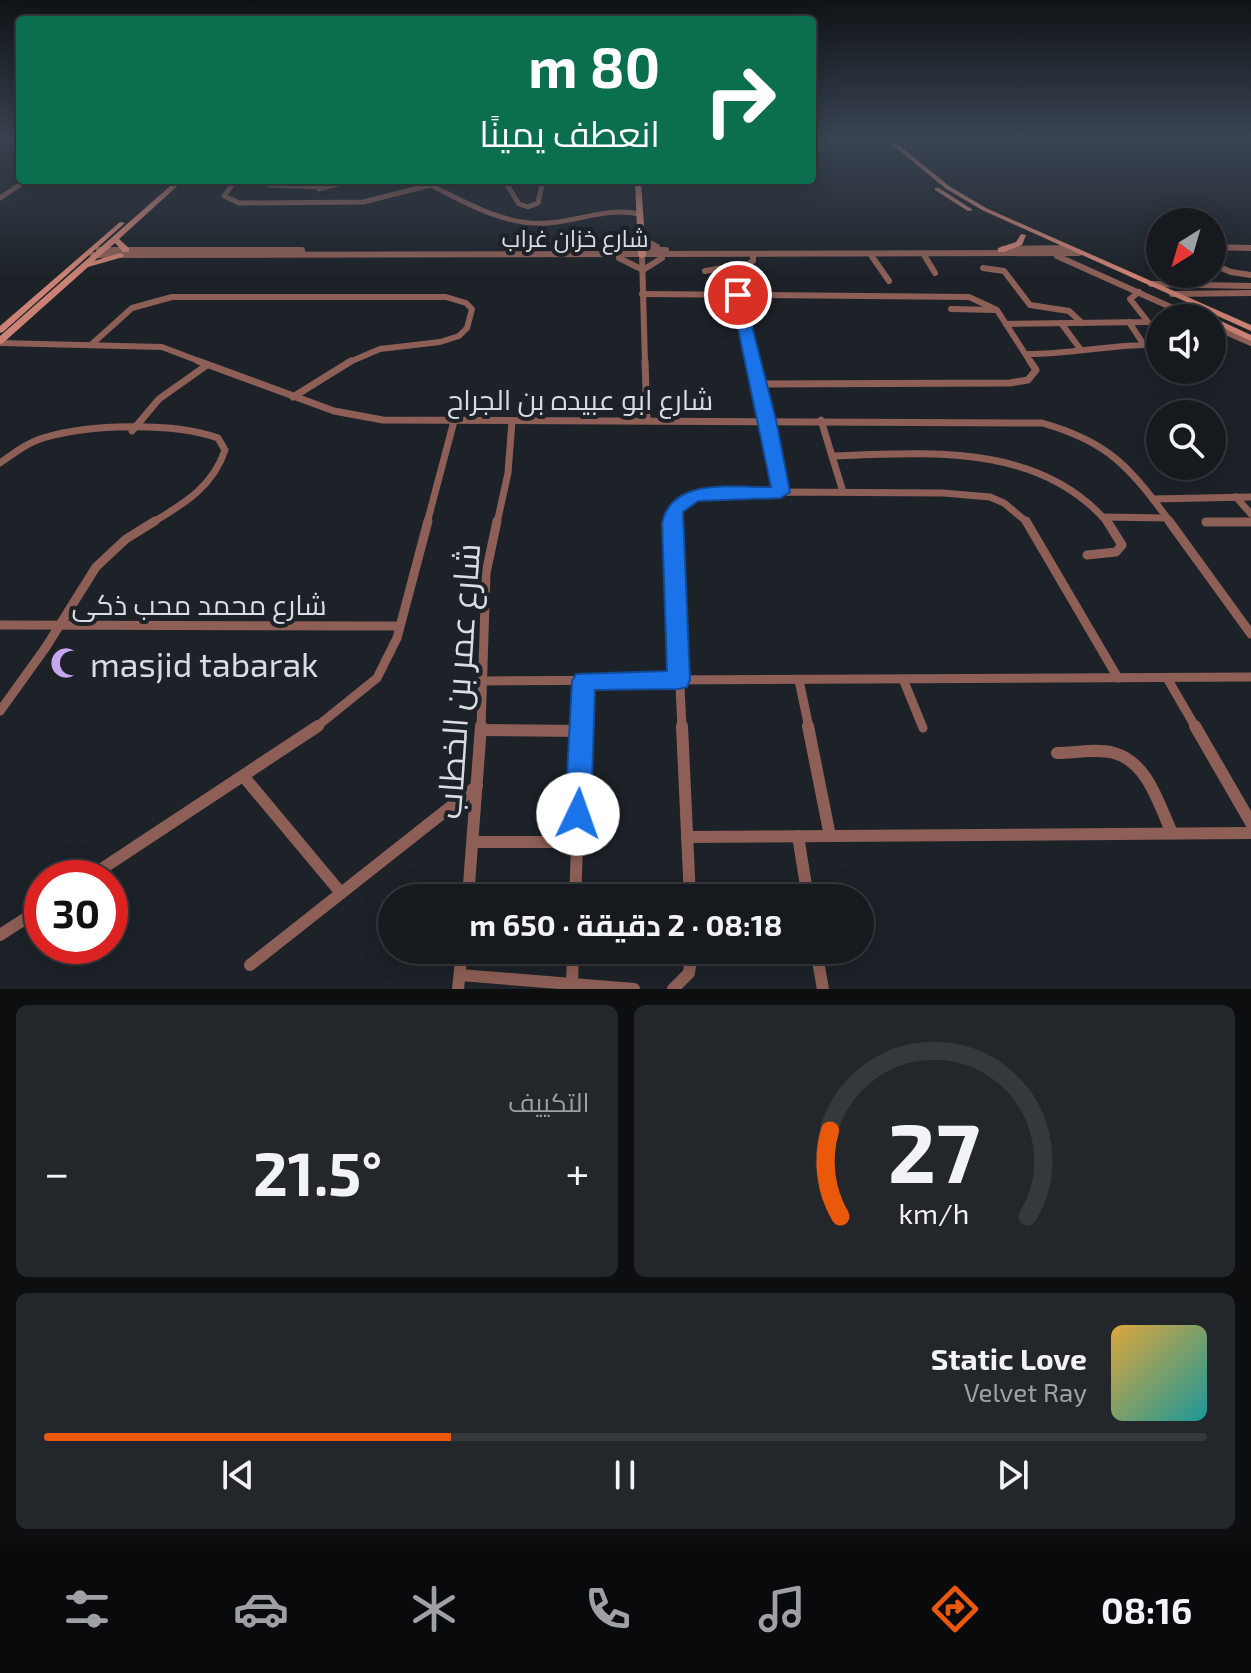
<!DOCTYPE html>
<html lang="ar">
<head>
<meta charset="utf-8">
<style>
  :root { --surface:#161a1e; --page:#23272b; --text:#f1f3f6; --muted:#9ea1a4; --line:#35383c; --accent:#ea580c }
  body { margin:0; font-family:"Exo 2",Cairo,sans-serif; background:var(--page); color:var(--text); direction:rtl; height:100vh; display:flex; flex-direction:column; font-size:30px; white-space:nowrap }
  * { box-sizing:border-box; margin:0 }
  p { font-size:26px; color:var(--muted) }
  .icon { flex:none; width:44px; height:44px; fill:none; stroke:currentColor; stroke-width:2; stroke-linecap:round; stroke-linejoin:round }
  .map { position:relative; height:989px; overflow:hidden; direction:ltr }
  .side { display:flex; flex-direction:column; gap:16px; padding:16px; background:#0c0e10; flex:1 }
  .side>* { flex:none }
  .guide { position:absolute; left:16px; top:16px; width:800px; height:168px; border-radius:8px; box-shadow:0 4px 20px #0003,0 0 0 2px var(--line); direction:rtl; background:#0b6e4f; color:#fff; overflow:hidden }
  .needle { width:52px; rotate:217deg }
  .controls { position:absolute; left:1146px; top:208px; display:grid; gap:16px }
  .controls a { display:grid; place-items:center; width:80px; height:80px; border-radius:50%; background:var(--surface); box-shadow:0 4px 20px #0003,0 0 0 2px var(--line); font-size:40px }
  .speed { position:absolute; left:24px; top:860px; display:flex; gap:16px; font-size:40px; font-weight:700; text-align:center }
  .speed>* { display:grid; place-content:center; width:104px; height:104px; border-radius:50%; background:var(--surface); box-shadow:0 4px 20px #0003,0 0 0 2px var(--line); line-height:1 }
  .speed .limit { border:12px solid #d22; background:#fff; color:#111 }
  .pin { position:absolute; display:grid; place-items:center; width:68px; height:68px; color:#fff; margin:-34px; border:4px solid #fff; border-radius:50%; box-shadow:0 2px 8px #0007 }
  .me { position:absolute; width:88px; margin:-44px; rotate:3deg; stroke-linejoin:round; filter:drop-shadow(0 0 6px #0008) }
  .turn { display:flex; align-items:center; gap:28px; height:168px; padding:0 24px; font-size:36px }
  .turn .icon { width:104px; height:104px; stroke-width:2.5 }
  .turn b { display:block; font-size:56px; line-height:68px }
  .big { font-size:60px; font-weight:700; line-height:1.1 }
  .side .card { flex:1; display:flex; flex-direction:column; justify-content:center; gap:12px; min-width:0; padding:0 28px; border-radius:12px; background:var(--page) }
  .side .dial { align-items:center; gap:0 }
  .dial svg { height:208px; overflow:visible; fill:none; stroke:var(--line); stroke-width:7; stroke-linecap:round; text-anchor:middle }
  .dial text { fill:var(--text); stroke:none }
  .song { display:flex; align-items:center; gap:24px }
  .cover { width:96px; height:96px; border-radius:12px; background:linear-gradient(135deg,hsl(40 70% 55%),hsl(180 70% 35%)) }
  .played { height:8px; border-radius:4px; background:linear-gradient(90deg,var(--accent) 35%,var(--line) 35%) }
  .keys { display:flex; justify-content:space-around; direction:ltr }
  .heat { display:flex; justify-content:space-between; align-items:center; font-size:44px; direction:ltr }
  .side .tiles { flex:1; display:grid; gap:16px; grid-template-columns:1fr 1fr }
  .card:last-child { grid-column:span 2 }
  .trip { position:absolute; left:378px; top:884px; width:496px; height:80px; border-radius:40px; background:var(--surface); box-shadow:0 4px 20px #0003,0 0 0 2px var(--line); font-weight:700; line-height:80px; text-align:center; direction:rtl }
  .dock { display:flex; height:128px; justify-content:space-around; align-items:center; background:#090a0c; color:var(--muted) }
  .dock .icon { width:56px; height:56px }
  .dock .current { color:var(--accent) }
  .dock b { font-size:36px; color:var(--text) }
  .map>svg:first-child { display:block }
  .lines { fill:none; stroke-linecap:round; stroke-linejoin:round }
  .street-far4 { stroke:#8d5f56; stroke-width:5 }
  .street-far3 { stroke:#8d5f56; stroke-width:6 }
  .street-far2 { stroke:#8d5f56; stroke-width:7 }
  .street-far1 { stroke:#8d5f56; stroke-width:9 }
  .street { stroke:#8d5f56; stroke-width:12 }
  .secondary { fill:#cb8173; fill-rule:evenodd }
  .route { fill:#1a73e8; stroke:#114b97; stroke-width:2 }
  .labels { text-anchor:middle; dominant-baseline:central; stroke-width:8; stroke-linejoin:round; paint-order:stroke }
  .far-street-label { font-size:24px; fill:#d9dde1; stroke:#1d2228 }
  .street-label { font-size:28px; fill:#d9dde1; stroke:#1d2228 }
  .near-poi-label { font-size:34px; fill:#d9dde1; stroke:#1d2228; text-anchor:start }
  .near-street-label { font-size:34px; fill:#d9dde1; stroke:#1d2228 }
</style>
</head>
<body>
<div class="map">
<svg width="1251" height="989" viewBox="0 0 1251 989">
  <rect width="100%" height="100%" fill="#1d2228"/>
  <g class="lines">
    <!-- street-far4 -->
    <g class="street-far4">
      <polyline points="0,140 20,141"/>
      <polyline points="812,153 823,148 818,137"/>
      <polyline points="236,180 224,196 239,203 363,202 431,185"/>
      <polyline points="281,180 269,185 320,187"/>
      <path d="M420 180C459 198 502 227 548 223 579 221 607 207 639 214"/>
      <polyline points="504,180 519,204 528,207 538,203 543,180"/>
      <polyline points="319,189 352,180"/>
      <polyline points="0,198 27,180"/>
    </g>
    <!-- street-far3 -->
    <g class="street-far3">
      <polyline points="1212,247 1251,248"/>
      <polyline points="619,248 640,238 657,247"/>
      <polyline points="1003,249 1067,248"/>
      <polyline points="99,250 302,250"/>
      <polyline points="619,250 666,250"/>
      <polyline points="93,255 1079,253"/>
      <polyline points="871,255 889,281"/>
      <polyline points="924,255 935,273"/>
      <polyline points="642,256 645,363"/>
      <polyline points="1057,256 1195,318"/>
      <polyline points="619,258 643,270 662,258"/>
      <polyline points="1212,264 1231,272 1251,275"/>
      <polyline points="983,268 1004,271 1030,305 1069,311 1082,323"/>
      <polyline points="705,271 748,264 753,261 753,255"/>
      <polyline points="1151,284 1251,286"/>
      <polyline points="642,294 969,297 997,310 1031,363"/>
      <polyline points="1172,294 1251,293"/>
      <polyline points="738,295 754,363"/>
      <polyline points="951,309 996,310"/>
      <polyline points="1061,323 1081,350"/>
      <polyline points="1006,324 1148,322 1130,299 1139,292"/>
      <polyline points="1212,326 1251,343"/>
      <polyline points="0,343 162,347 204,363"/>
      <polyline points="92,344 132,308 172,297 446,297 466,303 472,309 467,328 459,336 440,342 380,349 347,363"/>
      <path d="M1028 354C1067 354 1105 346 1144 345L1129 322"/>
    </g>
    <!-- street-far2 -->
    <g class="street-far2">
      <path d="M198 361 334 411 383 420 1042 423C1110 442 1130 468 1171 523"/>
      <polyline points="645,361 647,420"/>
      <polyline points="754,361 781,492"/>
      <polyline points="760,384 1010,383 1028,380 1036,370 1030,361"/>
      <polyline points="293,397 351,361"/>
      <polyline points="821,420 843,492"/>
      <polyline points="132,431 159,399 207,365"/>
      <path d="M832 456C928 453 1039 442 1108 523"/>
      <path d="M0 463C14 453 27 443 43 438 89 424 173 422 218 438L225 450C213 487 183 504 152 523"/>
      <polyline points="1236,497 1251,514"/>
      <polyline points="1153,499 1251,497"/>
      <polyline points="1103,517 1167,518"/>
      <polyline points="1206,522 1251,522"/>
      <polyline points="427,523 454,421"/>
      <polyline points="497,523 508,473 512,421"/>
      <polyline points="672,523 674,511 686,498 781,492 943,493 990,497 1004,503 1028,523"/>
    </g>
    <!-- street-far1 -->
    <g class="street-far1">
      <polyline points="672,521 682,728"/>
      <polyline points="1026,521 1118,678"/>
      <polyline points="1169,521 1251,634"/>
      <polyline points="1206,522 1251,522"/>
      <polyline points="1087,555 1116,552 1122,545 1107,521"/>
      <polyline points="0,625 399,626"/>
      <polyline points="1167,678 1196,728"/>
      <polyline points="903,679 923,728"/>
      <polyline points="799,680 809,728"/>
      <polyline points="484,681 1251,677"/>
      <polyline points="0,711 46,647 96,567 126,539 155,521"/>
      <polyline points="315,728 377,678 397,638 428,521"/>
      <polyline points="481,728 486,573 497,521"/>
      <polyline points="582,728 584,681"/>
    </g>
    <!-- street -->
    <g class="street">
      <polyline points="682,726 690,898"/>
      <polyline points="808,726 830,836"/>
      <polyline points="1195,726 1251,823"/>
      <polyline points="481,730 582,731"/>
      <path d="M1057 753C1075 753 1096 748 1114 753 1148 762 1159 805 1172 833"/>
      <polyline points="244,777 341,893"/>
      <polyline points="798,836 808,898"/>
      <polyline points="687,837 1251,833"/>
      <polyline points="474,842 577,842"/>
      <polyline points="88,878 318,726"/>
      <polyline points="468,898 481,726"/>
      <polyline points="575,898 582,726"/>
      <polyline points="0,935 42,908"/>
      <polyline points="816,950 823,989"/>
      <polyline points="250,965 477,786"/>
      <polyline points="460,975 634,989"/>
      <polyline points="572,985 573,950"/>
      <polyline points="458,989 462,950"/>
      <polyline points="673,989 689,973 692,950"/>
    </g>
    <!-- secondary -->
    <g class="secondary">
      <polygon points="883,137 889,137 949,186 986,208 1251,325 1251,331 982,210 945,188"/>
      <polygon points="177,180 184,180 119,239 129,248 129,252 123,252 115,243 94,261 120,253 124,255 123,257 88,267 3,343 0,344 0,336"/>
      <polygon points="635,180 641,180 646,256 642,258 638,256"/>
      <polygon points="935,188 939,188 973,210 968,211 935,190"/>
      <polygon points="120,222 125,223 3,332 0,333 0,326"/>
      <polygon points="1021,234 1026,235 1022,245 1004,252 998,252 998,248 1016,242"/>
      <polygon points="1183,306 1189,306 1251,335 1251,341 1212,323 1212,318 1201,318 1183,310"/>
    </g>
  </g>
  <!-- sky -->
  <linearGradient id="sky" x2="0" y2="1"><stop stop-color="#101316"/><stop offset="0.5" stop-color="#3a4453"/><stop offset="1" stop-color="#3a4453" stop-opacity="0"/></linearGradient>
  <rect width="1251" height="276" fill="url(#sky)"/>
  <!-- route -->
  <path class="route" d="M738 291 744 295 776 420 790 492 781 498 698 501 683 512 690 680 687 687 679 689 595 690 591 814 587 823 578 826 569 823 565 814 572 681 576 674 667 671 662 523C672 476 734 488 771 487L731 295Z"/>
  <!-- icons -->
  <defs>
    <symbol id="mosque-bare" viewBox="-9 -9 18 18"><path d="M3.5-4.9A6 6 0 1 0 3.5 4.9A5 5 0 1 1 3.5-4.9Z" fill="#c7a6ef" stroke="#1d2228" stroke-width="2.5" paint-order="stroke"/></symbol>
  </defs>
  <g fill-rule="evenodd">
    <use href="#mosque-bare" x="44" y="641" width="44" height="44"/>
  </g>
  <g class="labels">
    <!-- far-street labels -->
    <g class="far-street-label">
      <text x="575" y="237">شارع خزان غراب</text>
    </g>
    <!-- street labels -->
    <g class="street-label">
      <text x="580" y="399">شارع ابو عبيده بن الجراح</text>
      <text x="199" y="604">شارع محمد محب ذكى</text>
    </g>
    <!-- near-poi labels -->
    <g class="near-poi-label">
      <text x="90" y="663">masjid tabarak</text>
    </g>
    <!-- near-street labels -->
    <g class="near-street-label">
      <text transform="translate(457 681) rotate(-86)">شارع عمر بن الخطاب</text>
    </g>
  </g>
</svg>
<div class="controls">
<a><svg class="needle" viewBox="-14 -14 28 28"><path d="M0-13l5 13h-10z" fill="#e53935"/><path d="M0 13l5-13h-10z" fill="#9ea1a4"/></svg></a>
<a><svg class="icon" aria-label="sound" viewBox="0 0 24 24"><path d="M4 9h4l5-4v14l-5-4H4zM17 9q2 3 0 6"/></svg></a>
<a><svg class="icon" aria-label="search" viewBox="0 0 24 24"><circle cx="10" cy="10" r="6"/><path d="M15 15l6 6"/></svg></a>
</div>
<div class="speed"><div class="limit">30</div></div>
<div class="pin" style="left:738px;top:295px;background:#d93025"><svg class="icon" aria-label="arrive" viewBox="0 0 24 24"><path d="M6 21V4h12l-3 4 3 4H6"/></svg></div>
<svg class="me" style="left:578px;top:814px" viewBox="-20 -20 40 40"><circle r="19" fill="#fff"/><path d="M0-13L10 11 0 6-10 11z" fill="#1a73e8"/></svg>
<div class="trip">08:18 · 2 دقيقة · 650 m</div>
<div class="guide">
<div class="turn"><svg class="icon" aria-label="right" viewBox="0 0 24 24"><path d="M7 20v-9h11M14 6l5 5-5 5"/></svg><div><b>80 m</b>انعطف يمينًا</div></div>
</div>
</div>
<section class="side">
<div class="tiles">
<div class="card dial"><svg viewBox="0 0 100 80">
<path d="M14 69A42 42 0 1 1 86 69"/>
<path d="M14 69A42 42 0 0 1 10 36" stroke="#ea580c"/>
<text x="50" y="56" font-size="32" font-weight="700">27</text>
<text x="50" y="72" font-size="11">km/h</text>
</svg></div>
<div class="card"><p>التكييف</p>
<div class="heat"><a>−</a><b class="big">21.5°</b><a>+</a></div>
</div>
<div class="card">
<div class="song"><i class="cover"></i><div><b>Static Love</b><p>Velvet Ray</p></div></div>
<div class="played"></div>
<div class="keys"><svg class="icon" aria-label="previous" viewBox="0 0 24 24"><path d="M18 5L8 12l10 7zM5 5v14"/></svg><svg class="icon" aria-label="pause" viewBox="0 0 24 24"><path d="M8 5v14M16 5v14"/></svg><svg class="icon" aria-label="next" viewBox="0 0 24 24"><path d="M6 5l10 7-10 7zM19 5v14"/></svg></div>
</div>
</div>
</section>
<nav class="dock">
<b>08:16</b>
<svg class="icon current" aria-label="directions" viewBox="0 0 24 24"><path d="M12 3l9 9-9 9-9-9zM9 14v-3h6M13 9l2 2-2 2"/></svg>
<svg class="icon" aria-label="music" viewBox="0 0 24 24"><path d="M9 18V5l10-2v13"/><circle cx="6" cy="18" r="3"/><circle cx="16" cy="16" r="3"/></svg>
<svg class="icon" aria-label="phone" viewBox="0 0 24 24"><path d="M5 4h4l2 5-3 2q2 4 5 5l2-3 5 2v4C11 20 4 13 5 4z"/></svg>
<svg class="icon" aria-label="climate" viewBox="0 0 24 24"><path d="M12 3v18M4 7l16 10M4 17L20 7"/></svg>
<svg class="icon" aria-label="car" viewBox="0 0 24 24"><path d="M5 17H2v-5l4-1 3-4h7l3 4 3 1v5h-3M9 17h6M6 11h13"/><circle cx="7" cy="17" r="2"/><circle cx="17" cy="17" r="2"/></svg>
<svg class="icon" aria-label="filters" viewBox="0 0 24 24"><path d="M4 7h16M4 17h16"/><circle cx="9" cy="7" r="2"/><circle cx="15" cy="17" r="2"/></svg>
</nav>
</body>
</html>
